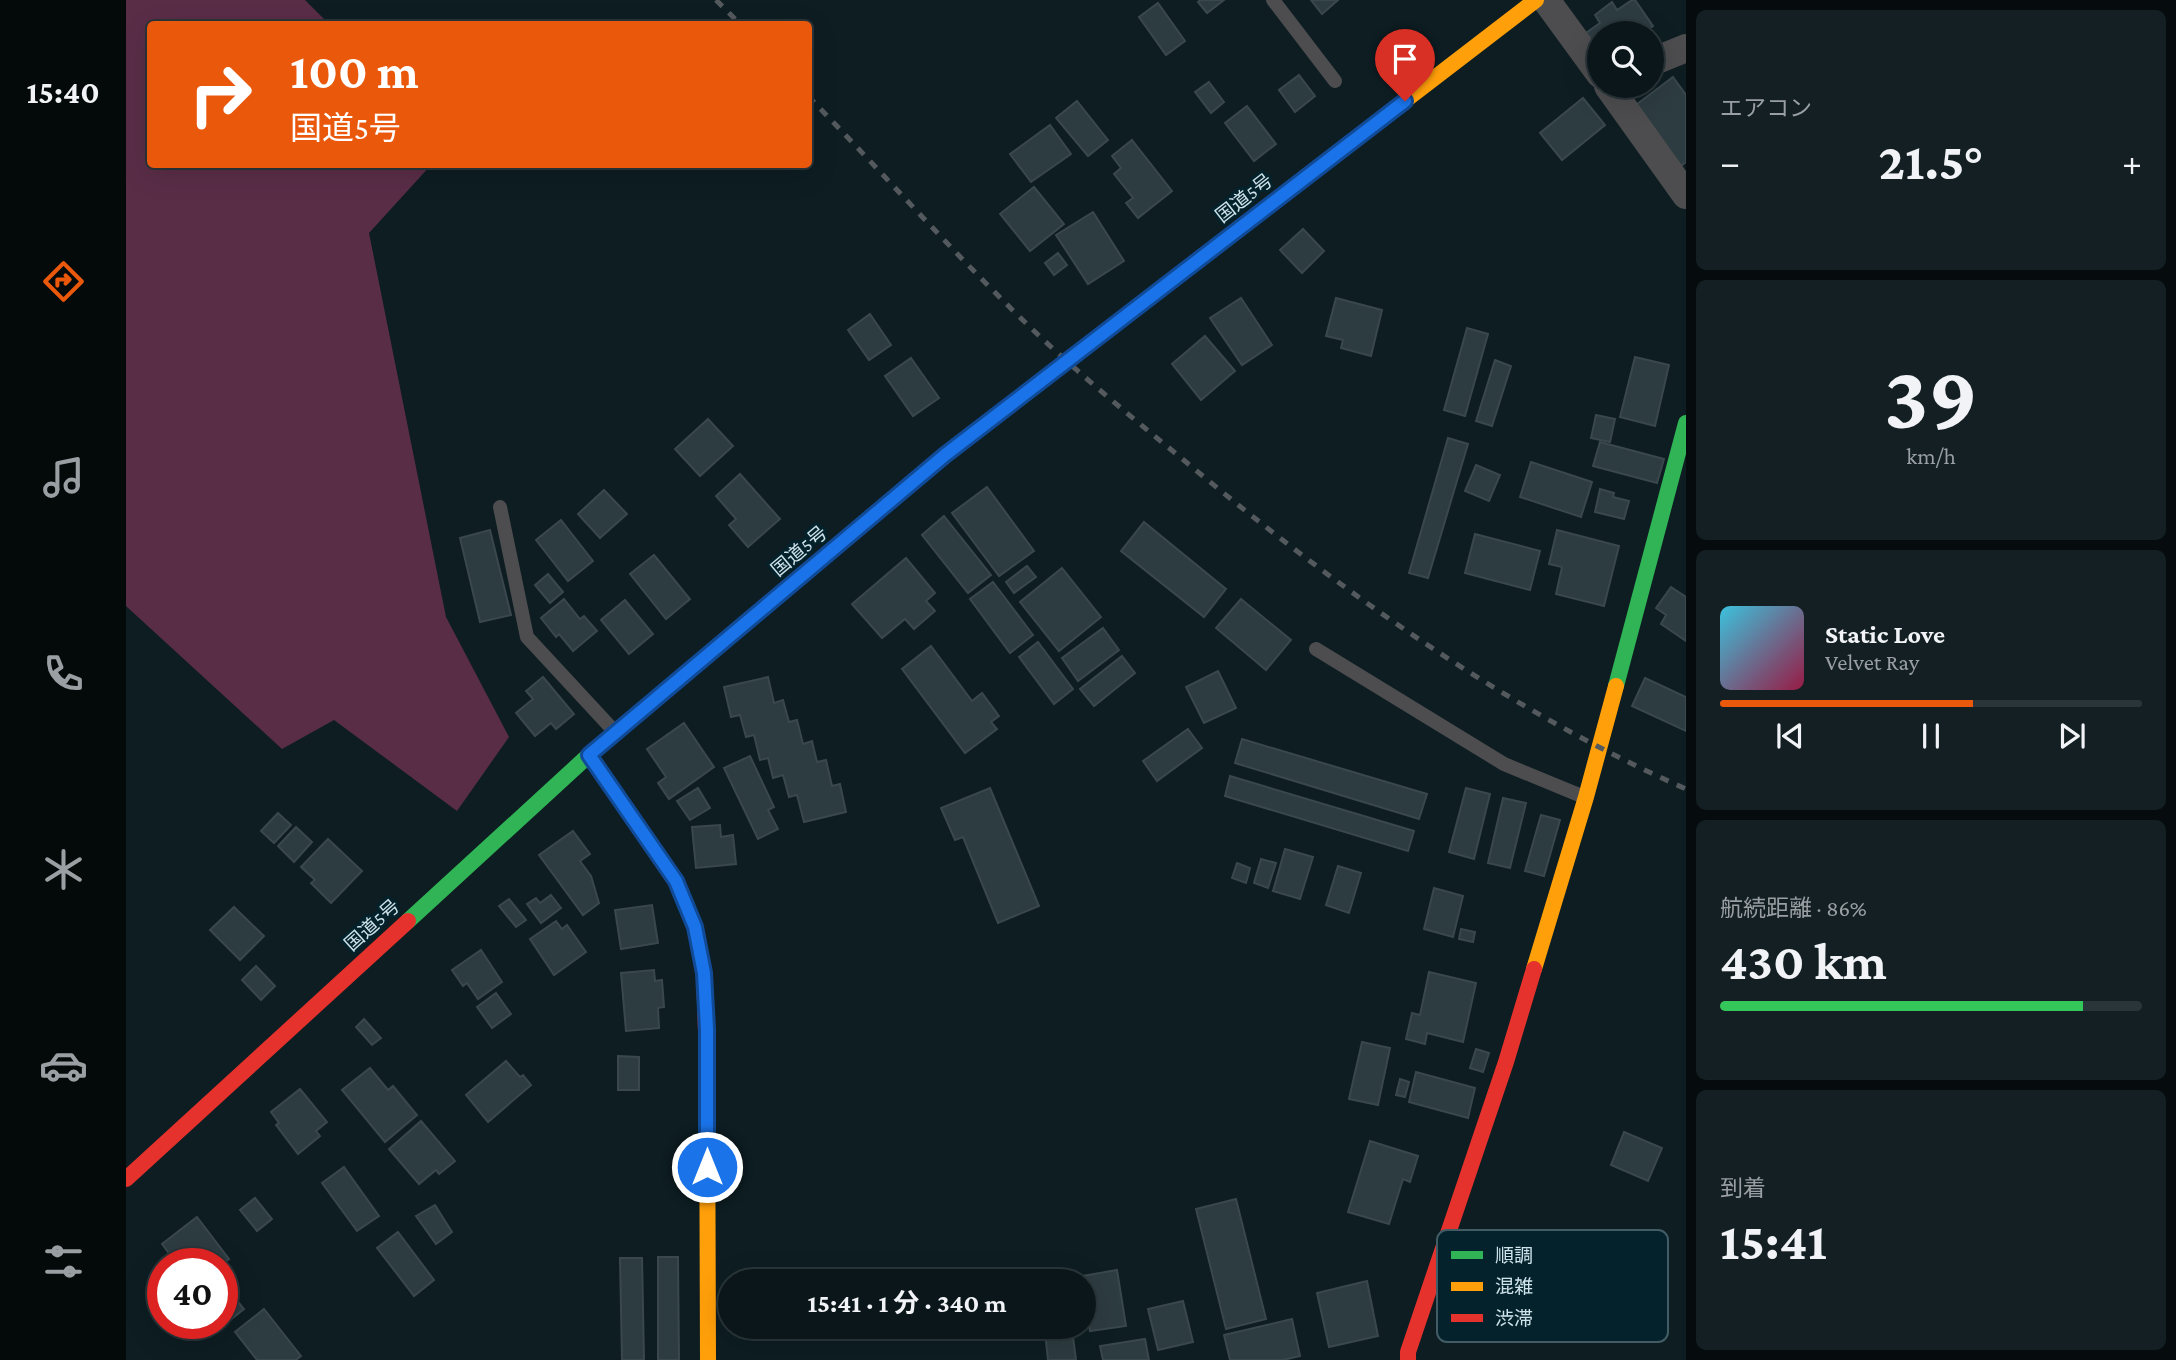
<!DOCTYPE html>
<html lang="ja">
<head>
<meta charset="utf-8">
<style>
  :root { --surface:#0a161a; --page:#131f23; --text:#f1f3f6; --muted:#999fa2; --line:#2a3539; --accent:#ea580c }
  body { margin:0; font-family:"Crimson Pro","Noto Sans JP",serif; background:var(--page); color:var(--text); height:100vh; display:flex; flex-direction:column; font-size:26px; white-space:nowrap }
  * { box-sizing:border-box; margin:0 }
  p { font-size:23px; color:var(--muted) }
  .icon { flex:none; width:38px; height:38px; fill:none; stroke:currentColor; stroke-width:2; stroke-linecap:round; stroke-linejoin:round }
  .map { position:relative; flex:1; overflow:hidden }
  .panel { display:flex; flex-direction:column; gap:10px; padding:10px; background:#060c0e; width:490px }
  .panel>* { flex:none }
  .top-card { position:absolute; left:21px; top:21px; width:665px; height:147px; border-radius:7px; box-shadow:0 7px 28px #0002,0 0 0 2px var(--line); background:#ea580c; color:#fff; overflow:hidden }
  .fabs { position:absolute; left:1461px; top:21px; display:grid; gap:14px }
  .fabs a { display:grid; place-items:center; width:77px; height:77px; border-radius:50%; background:var(--surface); box-shadow:0 7px 28px #0002,0 0 0 2px var(--line); font-size:35px }
  .speed { position:absolute; left:21px; top:1248px; display:flex; gap:14px; font-size:35px; font-weight:700; text-align:center }
  .speed>* { display:grid; place-content:center; width:91px; height:91px; border-radius:50%; background:var(--surface); box-shadow:0 7px 28px #0002,0 0 0 2px var(--line); line-height:1 }
  .speed .limit { border:10px solid #d22; background:#fff; color:#111 }
  .pin { position:absolute; display:grid; place-items:center; width:60px; height:60px; color:#fff; margin:-72px -30px; border-radius:50% 50% 50% 0; rotate:-45deg; box-shadow:0 0 7px #0007 }
  .pin .icon { rotate:45deg }
  .me { position:absolute; width:77px; margin:-38px; rotate:0deg; stroke-linejoin:round; filter:drop-shadow(0 0 5px #0008) }
  .turn { display:flex; align-items:center; gap:24px; height:147px; padding:0 28px; font-size:32px }
  .turn .icon { width:91px; height:91px; stroke-width:2.5 }
  .turn b { display:block; font-size:49px; line-height:60px }
  .big { font-size:52px; font-weight:700; line-height:1.1 }
  .panel .tile { flex:1; display:flex; flex-direction:column; justify-content:center; gap:10px; min-width:0; padding:0 24px; border-radius:10px; background:var(--page) }
  .panel .dial { align-items:center; gap:0 }
  .dial b { font-size:91px; line-height:1 }
  .song { display:flex; align-items:center; gap:21px }
  .cover { width:84px; height:84px; border-radius:10px; background:linear-gradient(135deg,hsl(190 70% 55%),hsl(340 70% 35%)) }
  .played { height:7px; border-radius:4px; background:linear-gradient(90deg,var(--accent) 60%,var(--line) 60%) }
  .keys { display:flex; justify-content:space-around; direction:ltr }
  .heat { display:flex; justify-content:space-between; align-items:center; font-size:38px; direction:ltr }
  .charge { height:10px; border-radius:5px; background:linear-gradient(90deg,#34c759 86%,var(--line) 0) }
  .trip { position:absolute; left:592px; top:1269px; width:378px; height:70px; border-radius:35px; background:var(--surface); box-shadow:0 7px 28px #0002,0 0 0 2px var(--line); font-weight:700; line-height:70px; text-align:center }
  main { display:flex; flex:1; min-height:0 }
  .dock { display:flex; flex-direction:column; width:126px; justify-content:space-around; align-items:center; background:#04090a; color:var(--muted) }
  .dock .icon { width:49px; height:49px }
  .dock .active { color:var(--accent) }
  .dock b { font-size:32px; color:var(--text) }
  .map>svg:first-child { display:block }
  .green { fill:#5a2d47 }
  .building { fill:#2d3c41; stroke:#3a484d; stroke-width:2 }
  .lines { fill:none; stroke-linecap:round; stroke-linejoin:round }
  .lane { stroke:#4d4d4f; stroke-width:14 }
  .street { stroke:#4d4d4f; stroke-width:28 }
  .fast { stroke:#30b455; stroke-width:16 }
  .slow { stroke:#ff9f0a; stroke-width:16 }
  .jam { stroke:#e5322d; stroke-width:16 }
  .rail { stroke:#54595d; stroke-width:5; stroke-dasharray:9 9; stroke-linecap:butt }
  .route-casing { stroke:#114b97; stroke-width:18 }
  .route { stroke:#1a73e8; stroke-width:12 }
  .labels { text-anchor:middle; dominant-baseline:central; stroke-width:6; stroke-linejoin:round; paint-order:stroke }
  .street-label { font-size:19px; fill:#cfe3eb; stroke:#04222b }
  .key { fill:#04222b; stroke:#415c65; stroke-width:2 }
  .key-label { font-size:19px; fill:#cfe3eb }
</style>
</head>
<body>
<main>
<nav class="dock">
<b>15:40</b>
<svg class="icon active" aria-label="directions" viewBox="0 0 24 24"><path d="M12 3l9 9-9 9-9-9zM9 14v-3h6M13 9l2 2-2 2"/></svg>
<svg class="icon" aria-label="music" viewBox="0 0 24 24"><path d="M9 18V5l10-2v13"/><circle cx="6" cy="18" r="3"/><circle cx="16" cy="16" r="3"/></svg>
<svg class="icon" aria-label="phone" viewBox="0 0 24 24"><path d="M5 4h4l2 5-3 2q2 4 5 5l2-3 5 2v4C11 20 4 13 5 4z"/></svg>
<svg class="icon" aria-label="climate" viewBox="0 0 24 24"><path d="M12 3v18M4 7l16 10M4 17L20 7"/></svg>
<svg class="icon" aria-label="car" viewBox="0 0 24 24"><path d="M5 17H2v-5l4-1 3-4h7l3 4 3 1v5h-3M9 17h6M6 11h13"/><circle cx="7" cy="17" r="2"/><circle cx="17" cy="17" r="2"/></svg>
<svg class="icon" aria-label="filters" viewBox="0 0 24 24"><path d="M4 7h16M4 17h16"/><circle cx="9" cy="7" r="2"/><circle cx="15" cy="17" r="2"/></svg>
</nav>
<div class="map">
<svg width="1560" height="1360" viewBox="0 0 1560 1360">
  <rect width="100%" height="100%" fill="#0d1d22"/>
  <!-- green -->
  <polygon class="green" points="0,0 179,0 203,24 24,24 24,164 305,165 243,233 320,617 383,737 331,811 208,720 156,749 0,606"/>
  <!-- building -->
  <g class="building">
    <polygon points="1074,0 1098,0 1081,13 1072,2"/>
    <polygon points="1185,0 1212,0 1196,14"/>
    <polygon points="1506,0 1509,0 1527,26 1517,33 1474,33 1474,59 1457,35 1474,23 1469,15 1486,2 1491,10"/>
    <polygon points="1032,3 1059,41 1040,55 1013,17"/>
    <polygon points="1173,75 1189,96 1169,112 1153,90"/>
    <polygon points="1547,77 1560,95 1560,162 1555,166 1510,105"/>
    <polygon points="1083,82 1098,102 1085,113 1069,92"/>
    <polygon points="1457,98 1479,125 1436,160 1414,133"/>
    <polygon points="951,101 982,140 962,156 930,118"/>
    <polygon points="1121,106 1150,144 1128,161 1099,123"/>
    <polygon points="924,125 945,154 905,182 884,154"/>
    <polygon points="1006,140 1046,191 1012,218 1000,203 1007,198 988,174 995,168 986,156"/>
    <polygon points="908,187 938,224 904,251 874,214"/>
    <polygon points="967,212 998,261 962,284 930,235"/>
    <polygon points="1177,229 1198,251 1176,273 1154,250"/>
    <polygon points="932,253 941,265 928,275 919,263"/>
    <polygon points="1115,298 1146,345 1116,365 1084,318"/>
    <polygon points="1210,298 1256,310 1245,356 1215,348 1217,340 1200,336"/>
    <polygon points="744,314 765,345 743,360 722,330"/>
    <polygon points="1341,328 1362,334 1339,416 1318,410"/>
    <polygon points="1079,336 1109,371 1075,400 1046,364"/>
    <polygon points="1509,357 1543,365 1529,426 1494,417"/>
    <polygon points="785,358 813,398 787,416 759,376"/>
    <polygon points="1369,360 1385,366 1366,426 1350,421"/>
    <polygon points="1470,415 1489,419 1484,442 1465,438"/>
    <polygon points="582,419 607,446 574,476 549,449"/>
    <polygon points="1322,438 1342,444 1302,578 1283,573"/>
    <polygon points="1474,442 1538,459 1531,483 1467,466"/>
    <polygon points="1405,462 1466,482 1455,517 1394,497"/>
    <polygon points="1350,465 1374,475 1363,501 1339,491"/>
    <polygon points="614,474 654,519 622,547 603,525 610,519 590,496"/>
    <polygon points="861,487 908,551 873,576 826,513"/>
    <polygon points="1474,489 1488,493 1487,497 1503,501 1498,519 1469,512"/>
    <polygon points="478,490 501,514 474,538 452,514"/>
    <polygon points="818,516 865,575 842,593 796,535"/>
    <polygon points="435,520 467,561 442,581 410,540"/>
    <polygon points="1018,522 1100,589 1078,617 995,551"/>
    <polygon points="364,530 385,615 354,622 334,538"/>
    <polygon points="1431,530 1493,546 1478,606 1430,594 1436,567 1423,564"/>
    <polygon points="1349,534 1414,551 1404,590 1339,573"/>
    <polygon points="528,555 564,599 540,619 504,574"/>
    <polygon points="780,558 809,593 800,601 809,611 788,629 779,619 756,638 726,604"/>
    <polygon points="901,566 910,577 888,593 880,582"/>
    <polygon points="936,568 975,617 933,651 894,602"/>
    <polygon points="422,574 437,592 424,603 409,585"/>
    <polygon points="867,582 907,635 884,653 844,599"/>
    <polygon points="1545,587 1560,597 1560,641 1535,624 1540,615 1530,608"/>
    <polygon points="438,599 454,619 458,616 471,631 447,651 433,634 430,637 415,618"/>
    <polygon points="1115,599 1165,640 1140,670 1090,628"/>
    <polygon points="499,600 527,634 503,654 475,620"/>
    <polygon points="977,628 993,650 952,681 936,658"/>
    <polygon points="912,642 947,689 928,704 893,657"/>
    <polygon points="805,646 846,701 856,693 873,716 865,722 871,729 839,753 776,669"/>
    <polygon points="996,656 1009,673 968,706 954,689"/>
    <polygon points="1092,671 1110,708 1078,723 1060,687"/>
    <polygon points="417,677 448,714 430,729 425,723 409,736 390,713 407,699 400,691"/>
    <polygon points="642,677 648,703 657,700 663,722 671,720 677,744 686,741 691,762 700,760 706,786 714,784 720,812 678,822 671,795 663,797 657,775 647,778 642,758 634,760 628,735 620,737 614,715 605,717 598,687"/>
    <polygon points="1519,678 1560,697 1560,731 1506,706"/>
    <polygon points="558,723 588,767 543,799 532,783 540,777 521,749"/>
    <polygon points="1062,729 1076,748 1031,781 1017,761"/>
    <polygon points="1116,739 1301,794 1293,819 1109,763"/>
    <polygon points="624,756 648,807 642,810 652,829 632,839 598,768"/>
    <polygon points="1104,776 1288,831 1282,851 1099,796"/>
    <polygon points="572,788 584,808 564,820 551,801"/>
    <polygon points="864,788 913,906 872,923 837,837 829,840 815,808"/>
    <polygon points="1340,788 1364,794 1348,859 1323,852"/>
    <polygon points="1377,798 1400,803 1384,868 1362,863"/>
    <polygon points="152,813 165,825 148,843 135,831"/>
    <polygon points="1415,815 1434,820 1418,876 1399,871"/>
    <polygon points="594,825 595,837 607,835 610,864 570,868 566,827"/>
    <polygon points="170,827 186,842 168,862 152,846"/>
    <polygon points="447,831 464,854 454,861 465,876 473,903 457,915 413,855"/>
    <polygon points="202,839 236,871 205,903 185,883 189,880 175,867"/>
    <polygon points="1159,849 1187,857 1174,899 1147,891"/>
    <polygon points="1135,859 1150,863 1142,888 1128,883"/>
    <polygon points="1111,863 1124,868 1120,883 1106,878"/>
    <polygon points="1212,866 1235,873 1223,913 1200,905"/>
    <polygon points="1308,888 1337,896 1327,937 1298,929"/>
    <polygon points="425,895 435,908 415,923 401,904 410,898 414,903"/>
    <polygon points="383,899 400,920 390,927 373,906"/>
    <polygon points="526,905 532,943 495,949 489,910"/>
    <polygon points="108,907 138,936 114,960 84,930"/>
    <polygon points="430,921 436,929 441,925 460,952 428,975 404,939"/>
    <polygon points="1335,929 1349,932 1347,942 1333,939"/>
    <polygon points="355,950 376,982 352,999 341,983 337,986 326,970"/>
    <polygon points="130,966 149,986 135,1000 116,980"/>
    <polygon points="528,970 529,981 536,980 538,1007 532,1008 533,1028 500,1031 495,973"/>
    <polygon points="1303,972 1350,983 1337,1042 1301,1033 1299,1044 1280,1039 1286,1013 1294,1015"/>
    <polygon points="370,993 385,1014 366,1028 351,1007"/>
    <polygon points="238,1019 255,1038 246,1045 230,1027"/>
    <polygon points="1236,1042 1264,1048 1252,1105 1223,1099"/>
    <polygon points="1350,1049 1363,1053 1357,1072 1344,1068"/>
    <polygon points="492,1056 513,1057 513,1090 492,1090"/>
    <polygon points="380,1061 394,1077 397,1075 405,1085 362,1122 340,1095"/>
    <polygon points="244,1068 262,1090 267,1086 291,1115 259,1142 216,1090"/>
    <polygon points="1290,1072 1349,1088 1342,1118 1283,1102"/>
    <polygon points="1274,1079 1283,1082 1279,1097 1270,1095"/>
    <polygon points="174,1089 201,1122 190,1131 194,1136 172,1154 150,1125 153,1123 145,1112"/>
    <polygon points="295,1121 329,1161 313,1174 310,1170 293,1184 263,1149"/>
    <polygon points="1498,1132 1536,1148 1522,1181 1485,1165"/>
    <polygon points="1244,1141 1292,1156 1284,1182 1277,1179 1263,1224 1222,1212"/>
    <polygon points="218,1167 253,1216 231,1231 196,1183"/>
    <polygon points="129,1198 146,1219 131,1231 114,1210"/>
    <polygon points="1110,1199 1140,1319 1100,1329 1070,1209"/>
    <polygon points="309,1205 326,1232 310,1244 290,1216"/>
    <polygon points="71,1217 103,1259 96,1264 51,1264 36,1244"/>
    <polygon points="272,1232 308,1280 288,1296 251,1248"/>
    <polygon points="532,1257 552,1257 553,1360 532,1360"/>
    <polygon points="494,1258 516,1258 518,1360 496,1360"/>
    <polygon points="991,1270 1000,1326 964,1331 956,1276"/>
    <polygon points="1241,1281 1252,1336 1203,1347 1191,1293"/>
    <polygon points="96,1282 118,1309 98,1325 96,1323"/>
    <polygon points="1057,1301 1067,1342 1032,1350 1022,1309"/>
    <polygon points="138,1309 175,1356 170,1360 131,1360 109,1332"/>
    <polygon points="1166,1319 1174,1356 1157,1360 1104,1360 1098,1335"/>
    <polygon points="946,1329 950,1360 922,1360 919,1332"/>
    <polygon points="1019,1339 1023,1360 977,1360 974,1346"/>
  </g>
  <g class="lines">
    <!-- lane -->
    <g class="lane">
      <polyline points="1147,0 1209,81"/>
      <polyline points="374,507 401,637 489,732"/>
      <polyline points="1190,649 1378,764 1458,797"/>
    </g>
    <!-- street -->
    <g class="street">
      <polyline points="1420,0 1474,74"/>
      <polyline points="1526,62 1560,48"/>
      <polyline points="1482,86 1560,195"/>
    </g>
    <!-- fast -->
    <g class="fast">
      <polyline points="893,398 1255,119"/>
      <polyline points="1490,686 1560,423"/>
      <polyline points="282,921 463,755 548,683"/>
    </g>
    <!-- slow -->
    <g class="slow">
      <polyline points="1255,119 1410,0"/>
      <polyline points="1408,969 1460,797 1490,686"/>
      <polyline points="581,1062 582,1360"/>
    </g>
    <!-- jam -->
    <g class="jam">
      <polyline points="548,683 819,455 893,398"/>
      <polyline points="463,755 550,882 569,927 578,973 581,1062"/>
      <polyline points="0,1179 282,921"/>
      <polyline points="1282,1360 1282,1352 1380,1062 1408,969"/>
    </g>
    <!-- rail -->
    <g class="rail">
      <polyline points="590,0 614,24"/>
      <path d="M682 96C757 173 828 254 906 329 955 376 1008 419 1060 462 1213 590 1377 708 1560 789"/>
    </g>
  </g>
  <g class="lines">
    <defs>
      <polyline id="route" points="581,1167 581,1029 578,973 569,927 550,881 463,755 819,455 1279,101"/>
    </defs>
    <!-- route casing -->
    <use href="#route" class="route-casing"/>
    <!-- route -->
    <use href="#route" class="route"/>
  </g>
  <g class="labels">
    <!-- street labels -->
    <g class="street-label">
      <text transform="translate(1118 198) rotate(-38)">国道5号</text>
      <text transform="translate(673 551) rotate(-40)">国道5号</text>
      <text transform="translate(246 925) rotate(-42)">国道5号</text>
    </g>
  </g>
  <!-- legend -->
  <rect x="1311" y="1230" width="231" height="112" rx="10" class="key"/>
  <rect x="1325" y="1251" width="32" height="8" fill="#30b455"/>
  <rect x="1325" y="1282" width="32" height="9" fill="#ff9f0a"/>
  <rect x="1325" y="1314" width="32" height="8" fill="#e5322d"/>
  <g class="key-label">
    <text x="1369" y="1262">順調</text>
    <text x="1369" y="1293">混雑</text>
    <text x="1369" y="1325">渋滞</text>
  </g>
</svg>
<div class="fabs">
<a><svg class="icon" aria-label="search" viewBox="0 0 24 24"><circle cx="10" cy="10" r="6"/><path d="M15 15l6 6"/></svg></a>
</div>
<div class="speed"><div class="limit">40</div></div>
<div class="pin" style="left:1279px;top:101px;background:#d93025"><svg class="icon" aria-label="arrive" viewBox="0 0 24 24"><path d="M6 21V4h12l-3 4 3 4H6"/></svg></div>
<svg class="me" style="left:581px;top:1167px" viewBox="-20 -20 40 40"><circle r="17" fill="#1a73e8" stroke="#fff" stroke-width="3"/><path d="M0-11L8 9 0 5-8 9z" fill="#fff"/></svg>
<div class="trip">15:41 · 1 分 · 340 m</div>
<div class="top-card">
<div class="turn"><svg class="icon" aria-label="right" viewBox="0 0 24 24"><path d="M7 20v-9h11M14 6l5 5-5 5"/></svg><div><b>100 m</b>国道5号</div></div>
</div>
</div>
<section class="panel">
<div class="tile"><p>エアコン</p>
<div class="heat"><a>−</a><b class="big">21.5°</b><a>+</a></div>
</div>
<div class="tile dial"><b>39</b><p>km/h</p></div>
<div class="tile">
<div class="song"><i class="cover"></i><div><b>Static Love</b><p>Velvet Ray</p></div></div>
<div class="played"></div>
<div class="keys"><svg class="icon" aria-label="previous" viewBox="0 0 24 24"><path d="M18 5L8 12l10 7zM5 5v14"/></svg><svg class="icon" aria-label="pause" viewBox="0 0 24 24"><path d="M8 5v14M16 5v14"/></svg><svg class="icon" aria-label="next" viewBox="0 0 24 24"><path d="M6 5l10 7-10 7zM19 5v14"/></svg></div>
</div>
<div class="tile"><p>航続距離 · 86%</p><b class="big">430 km</b><div class="charge"></div></div>
<div class="tile"><p>到着</p><b class="big">15:41</b></div>
</section>
</main>
</body>
</html>
